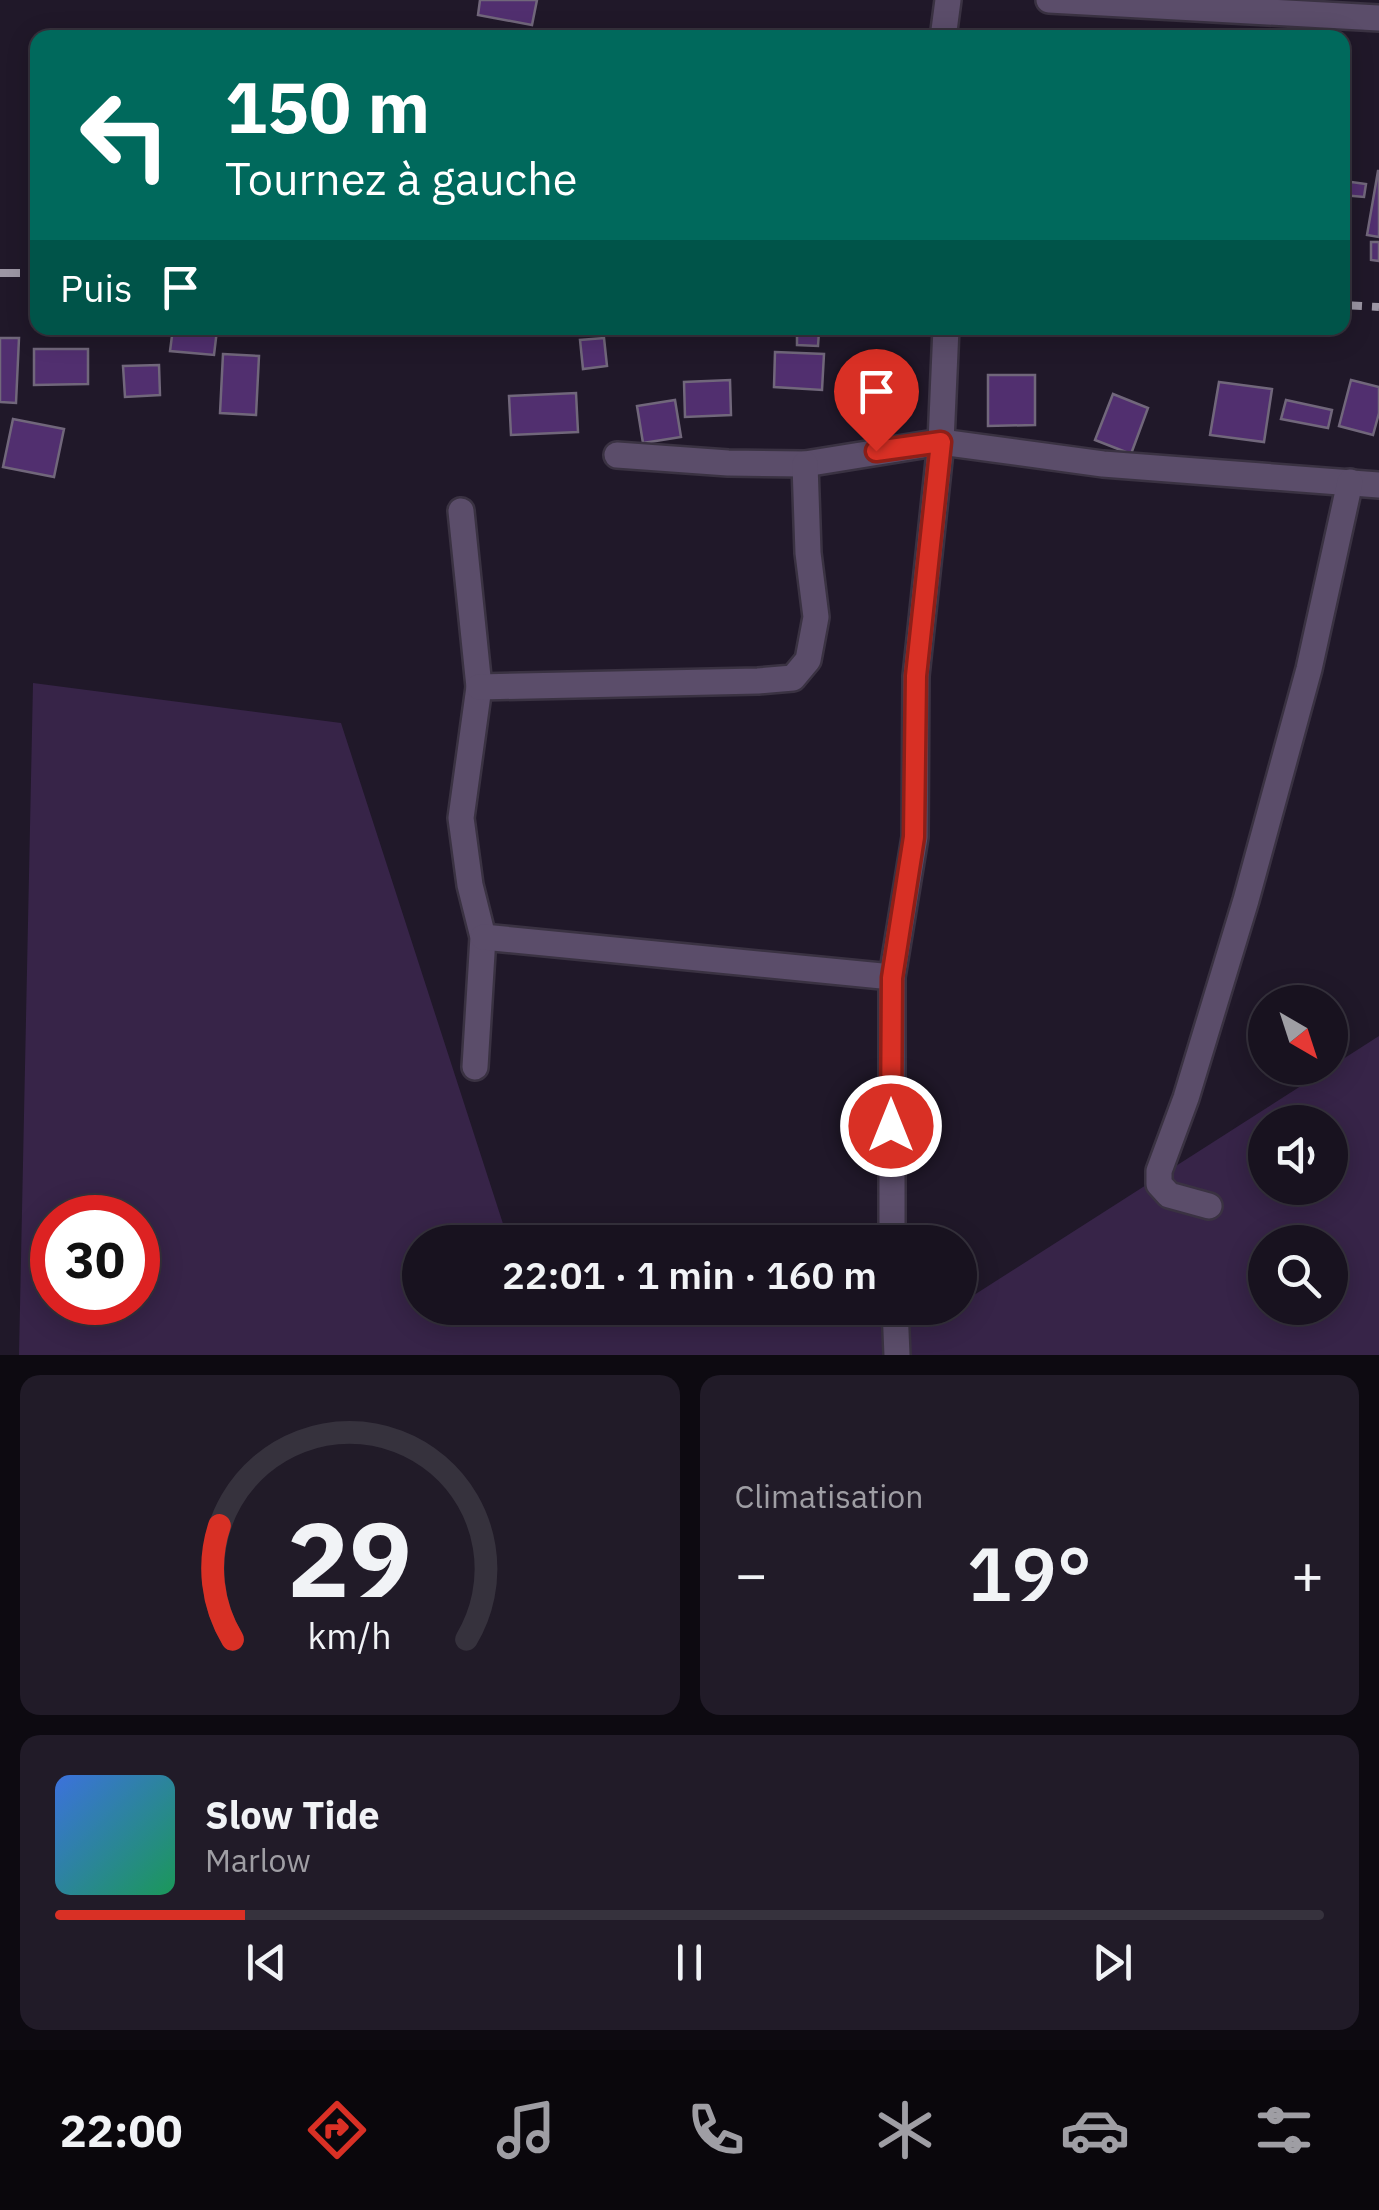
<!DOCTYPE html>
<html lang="fr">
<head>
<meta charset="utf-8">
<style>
  :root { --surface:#18121f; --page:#211b28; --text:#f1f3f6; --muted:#9f9ea4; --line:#36323d; --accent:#d93025 }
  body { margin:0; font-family:"IBM Plex Sans",sans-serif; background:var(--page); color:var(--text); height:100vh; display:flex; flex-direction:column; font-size:38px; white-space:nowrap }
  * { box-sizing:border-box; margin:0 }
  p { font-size:32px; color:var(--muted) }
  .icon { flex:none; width:55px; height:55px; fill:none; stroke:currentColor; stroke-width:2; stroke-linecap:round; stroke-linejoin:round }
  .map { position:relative; height:1355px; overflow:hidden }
  .details { display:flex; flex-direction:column; gap:20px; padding:20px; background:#0d0a11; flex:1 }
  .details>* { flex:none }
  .banner { position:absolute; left:30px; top:30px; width:1320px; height:305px; border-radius:20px; box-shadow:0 5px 25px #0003,0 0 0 2px var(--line); background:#00695c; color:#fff; overflow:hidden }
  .needle { width:65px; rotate:141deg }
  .fabs { position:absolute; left:1248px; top:985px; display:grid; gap:20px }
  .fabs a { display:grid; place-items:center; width:100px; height:100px; border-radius:50%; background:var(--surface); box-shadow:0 5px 25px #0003,0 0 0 2px var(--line); font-size:50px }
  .speed { position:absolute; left:30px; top:1195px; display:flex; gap:20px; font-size:50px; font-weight:700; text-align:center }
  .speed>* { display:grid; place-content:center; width:130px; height:130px; border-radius:50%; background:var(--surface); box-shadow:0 5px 25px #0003,0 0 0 2px var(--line); line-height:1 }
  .speed .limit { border:15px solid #d22; background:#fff; color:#111 }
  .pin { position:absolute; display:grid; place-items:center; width:85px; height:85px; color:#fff; margin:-102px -42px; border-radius:50% 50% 50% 0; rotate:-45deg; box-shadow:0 0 10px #0007 }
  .pin .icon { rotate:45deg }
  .me { position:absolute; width:110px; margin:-55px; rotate:0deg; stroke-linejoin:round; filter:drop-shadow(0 0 8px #0008) }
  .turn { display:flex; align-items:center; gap:35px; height:210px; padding:0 30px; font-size:45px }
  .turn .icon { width:130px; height:130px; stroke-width:2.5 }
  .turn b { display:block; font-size:70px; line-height:85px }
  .then { display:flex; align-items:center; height:95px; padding:0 30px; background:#0003; gap:20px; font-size:38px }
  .big { font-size:75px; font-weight:600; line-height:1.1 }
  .details .tile { flex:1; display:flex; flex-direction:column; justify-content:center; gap:15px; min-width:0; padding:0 35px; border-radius:20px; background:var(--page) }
  .details .dial { align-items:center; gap:0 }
  .dial svg { height:260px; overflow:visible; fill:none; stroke:var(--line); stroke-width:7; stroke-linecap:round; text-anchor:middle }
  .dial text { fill:var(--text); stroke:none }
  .song { display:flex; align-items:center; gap:30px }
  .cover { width:120px; height:120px; border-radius:15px; background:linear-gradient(135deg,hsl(220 70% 55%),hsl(150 70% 35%)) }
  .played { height:10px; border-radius:5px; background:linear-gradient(90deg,var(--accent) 15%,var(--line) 15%) }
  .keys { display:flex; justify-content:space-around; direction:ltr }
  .heat { display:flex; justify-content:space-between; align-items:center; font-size:55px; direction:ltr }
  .details .tiles { flex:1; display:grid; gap:20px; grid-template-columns:1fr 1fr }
  .tile:last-child { grid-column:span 2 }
  .trip { position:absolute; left:402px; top:1225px; width:575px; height:100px; border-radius:50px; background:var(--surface); box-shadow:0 5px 25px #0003,0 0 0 2px var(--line); font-weight:600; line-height:100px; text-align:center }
  .menu { display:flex; height:160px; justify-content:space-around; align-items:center; background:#0a070c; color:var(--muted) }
  .menu .icon { width:70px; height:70px }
  .menu .current { color:var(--accent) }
  .menu b { font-size:45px; color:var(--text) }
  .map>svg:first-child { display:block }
  .green { fill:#372448; fill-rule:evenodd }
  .building { fill:#512f6f; stroke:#71677b; stroke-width:2.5 }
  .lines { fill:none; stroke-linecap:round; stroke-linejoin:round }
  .street-casing { stroke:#3a3242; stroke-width:30 }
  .street { stroke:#5b4d6a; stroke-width:25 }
  .rail { stroke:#9c96a4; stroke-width:8; stroke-dasharray:20 10; stroke-linecap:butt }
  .route-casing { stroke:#8d1f18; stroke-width:25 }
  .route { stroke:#d93025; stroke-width:18 }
</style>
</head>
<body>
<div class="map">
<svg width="1379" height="1355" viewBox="0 0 1379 1355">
  <rect width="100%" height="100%" fill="#201829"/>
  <!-- green -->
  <path class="green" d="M33 683 341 723 506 1233 549 1242H420V1308H853L929 1324 954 1308H960V1304L1379 1036V1355H19ZM1265 1122H1330V1188H1265ZM52 1218H138V1302H52ZM1265 1242H1330V1308H1265Z"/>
  <!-- building -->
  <g class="building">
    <polygon points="480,0 537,0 532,25 478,15"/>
    <polygon points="1378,171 1379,171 1379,237 1367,235"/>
    <polygon points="1344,181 1366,184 1364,197 1342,195"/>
    <polygon points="1371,242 1379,242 1379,261 1371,260"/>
    <polygon points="173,328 217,330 214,355 170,351"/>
    <polygon points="797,330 819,331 818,346 797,345"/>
    <polygon points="0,338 19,338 16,403 0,402"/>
    <polygon points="604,338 607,366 583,369 580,340"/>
    <polygon points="34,349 88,349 88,384 34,385"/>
    <polygon points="775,352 824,354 822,390 774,387"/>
    <polygon points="223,354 259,356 256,415 220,413"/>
    <polygon points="852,361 903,363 901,399 850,397"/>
    <polygon points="159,365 160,395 125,397 123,366"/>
    <polygon points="988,375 1035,375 1035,425 988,426"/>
    <polygon points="730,380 731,415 685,417 684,382"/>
    <polygon points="1351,380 1379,387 1379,413 1373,435 1339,426"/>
    <polygon points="1219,382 1272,389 1264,442 1210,435"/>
    <polygon points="576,393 578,432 511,435 509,396"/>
    <polygon points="1113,394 1148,408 1131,454 1095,440"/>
    <polygon points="675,400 681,437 643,443 637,406"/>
    <polygon points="1286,400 1332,410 1328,428 1281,419"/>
    <polygon points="13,419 64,429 54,477 3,467"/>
  </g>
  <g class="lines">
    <defs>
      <g id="street">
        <polyline points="1049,0 1379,18"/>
        <polyline points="943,38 948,0"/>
        <polyline points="617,455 728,463 805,464 941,442 1103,464 1379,485"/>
        <polyline points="461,511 479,687 461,818 470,885 483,937 475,1067"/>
        <polyline points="479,687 758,681 793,678 808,660 816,617 808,553 805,464"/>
        <polyline points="483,937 892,977"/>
        <polyline points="1209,1206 1169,1195 1159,1184 1159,1171 1186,1098 1246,900 1309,669 1350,482"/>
        <polyline points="892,1242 892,977 915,837 916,676 941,442 946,328"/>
        <polyline points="895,1308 897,1355"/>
      </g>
    </defs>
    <!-- street casing -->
    <use href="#street" class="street-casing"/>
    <!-- street -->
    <use href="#street" class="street"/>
    <!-- rail -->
    <g class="rail">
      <polyline points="0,273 38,273"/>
      <polyline points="1342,305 1379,307"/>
    </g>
  </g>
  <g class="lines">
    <defs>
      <polyline id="route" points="876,451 941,442 916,676 914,837 892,978 891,1126"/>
    </defs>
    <!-- route casing -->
    <use href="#route" class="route-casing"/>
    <!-- route -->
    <use href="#route" class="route"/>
  </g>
</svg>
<div class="fabs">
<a><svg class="needle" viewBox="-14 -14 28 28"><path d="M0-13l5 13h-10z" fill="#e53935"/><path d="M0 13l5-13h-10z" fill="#9f9ea4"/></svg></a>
<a><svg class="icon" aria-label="sound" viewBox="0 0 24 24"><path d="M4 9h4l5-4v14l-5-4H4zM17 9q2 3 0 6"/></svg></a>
<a><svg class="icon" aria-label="search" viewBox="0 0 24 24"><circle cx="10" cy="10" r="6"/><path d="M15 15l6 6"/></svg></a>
</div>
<div class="speed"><div class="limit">30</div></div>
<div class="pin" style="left:876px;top:451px;background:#d93025"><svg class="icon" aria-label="arrive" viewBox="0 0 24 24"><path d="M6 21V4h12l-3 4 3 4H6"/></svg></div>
<svg class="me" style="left:891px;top:1126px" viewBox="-20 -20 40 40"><circle r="17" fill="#d93025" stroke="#fff" stroke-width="3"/><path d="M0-11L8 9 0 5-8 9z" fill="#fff"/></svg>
<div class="trip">22:01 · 1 min · 160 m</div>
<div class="banner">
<div class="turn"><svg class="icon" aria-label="left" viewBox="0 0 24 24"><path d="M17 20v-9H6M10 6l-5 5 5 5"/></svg><div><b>150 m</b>Tournez à gauche</div></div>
<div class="then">Puis<svg class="icon" aria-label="arrive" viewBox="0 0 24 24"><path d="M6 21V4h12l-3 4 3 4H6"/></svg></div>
</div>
</div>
<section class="details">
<div class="tiles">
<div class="tile dial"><svg viewBox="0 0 100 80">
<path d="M14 69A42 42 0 1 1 86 69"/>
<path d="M14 69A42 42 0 0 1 10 34" stroke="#d93025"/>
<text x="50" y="56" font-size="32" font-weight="700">29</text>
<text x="50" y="72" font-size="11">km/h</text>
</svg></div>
<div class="tile"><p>Climatisation</p>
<div class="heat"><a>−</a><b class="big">19°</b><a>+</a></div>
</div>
<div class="tile">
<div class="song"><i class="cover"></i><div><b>Slow Tide</b><p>Marlow</p></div></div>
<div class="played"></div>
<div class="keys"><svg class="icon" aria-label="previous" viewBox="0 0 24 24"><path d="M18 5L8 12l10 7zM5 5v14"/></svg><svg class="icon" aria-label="pause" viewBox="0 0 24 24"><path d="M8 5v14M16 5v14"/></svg><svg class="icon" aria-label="next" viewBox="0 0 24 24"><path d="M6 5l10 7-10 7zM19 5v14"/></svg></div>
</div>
</div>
</section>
<nav class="menu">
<b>22:00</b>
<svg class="icon current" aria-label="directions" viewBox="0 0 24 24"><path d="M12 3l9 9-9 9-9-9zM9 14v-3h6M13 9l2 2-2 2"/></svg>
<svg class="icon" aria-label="music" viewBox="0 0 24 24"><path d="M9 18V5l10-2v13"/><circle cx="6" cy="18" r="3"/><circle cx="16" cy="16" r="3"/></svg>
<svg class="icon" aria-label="phone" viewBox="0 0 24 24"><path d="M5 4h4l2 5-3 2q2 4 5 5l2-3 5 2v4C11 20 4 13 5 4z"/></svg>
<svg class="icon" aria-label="climate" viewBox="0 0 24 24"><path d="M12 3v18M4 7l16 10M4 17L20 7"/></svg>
<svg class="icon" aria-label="car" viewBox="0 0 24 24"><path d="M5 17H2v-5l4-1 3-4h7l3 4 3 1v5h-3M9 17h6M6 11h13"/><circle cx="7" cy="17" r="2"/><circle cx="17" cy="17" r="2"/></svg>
<svg class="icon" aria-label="filters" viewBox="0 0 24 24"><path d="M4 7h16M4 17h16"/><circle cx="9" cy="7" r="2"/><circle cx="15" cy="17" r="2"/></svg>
</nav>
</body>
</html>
